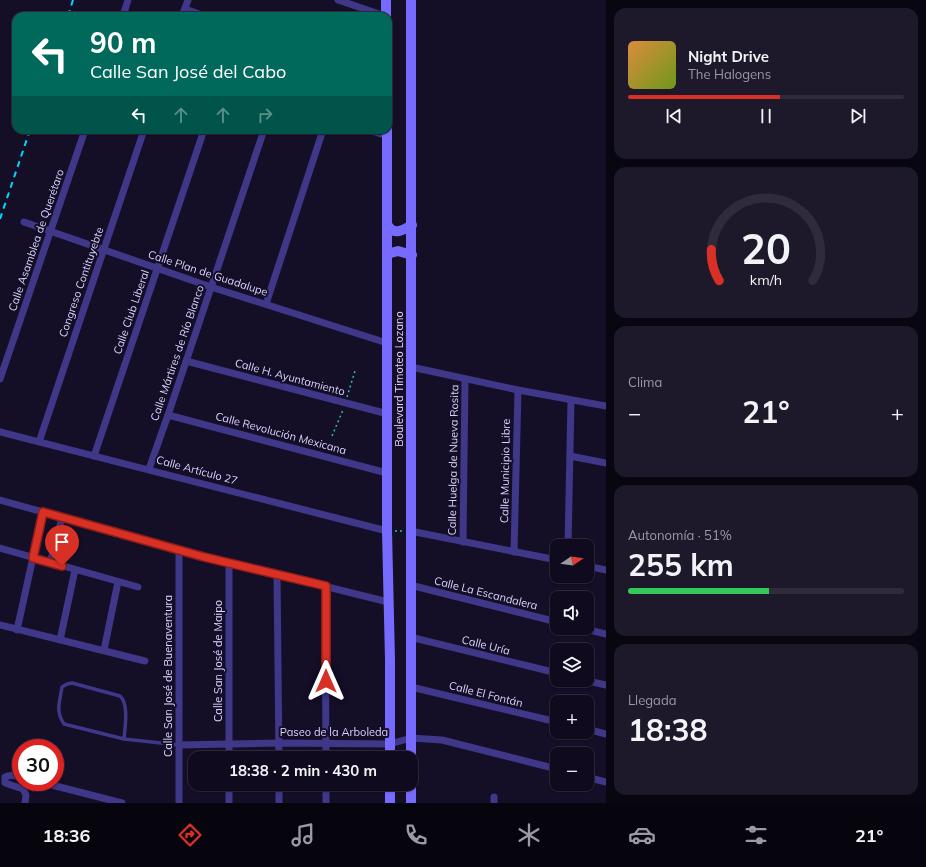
<!DOCTYPE html>
<html lang="es">
<head>
<meta charset="utf-8">
<style>
  :root { --surface:#0f0a1d; --page:#1d182a; --text:#f1f3f6; --muted:#9b9aa4; --line:#2f2b3b; --accent:#d93025 }
  body { margin:0; font-family:Mulish,sans-serif; background:var(--page); color:var(--text); height:100vh; display:flex; flex-direction:column; font-size:15px; white-space:nowrap }
  * { box-sizing:border-box; margin:0 }
  p { font-size:13px; color:var(--muted) }
  .icon { flex:none; width:22px; height:22px; fill:none; stroke:currentColor; stroke-width:2; stroke-linecap:round; stroke-linejoin:round }
  .map { position:relative; flex:1; overflow:hidden }
  .panel { display:flex; flex-direction:column; gap:8px; padding:8px; background:#080610; width:320px }
  .panel>* { flex:none }
  .top-card { position:absolute; left:12px; top:12px; width:380px; height:122px; border-radius:12px; box-shadow:0 1px 3px #0004,0 0 0 1px var(--line); background:#00695c; color:#fff; overflow:hidden }
  .needle { width:26px; rotate:77deg }
  .buttons { position:absolute; left:550px; top:539px; display:grid; gap:8px }
  .buttons a { display:grid; place-items:center; width:44px; height:44px; border-radius:8px; background:var(--surface); box-shadow:0 1px 3px #0004,0 0 0 1px var(--line); font-size:20px }
  .speed { position:absolute; left:12px; top:739px; display:flex; gap:8px; font-size:20px; font-weight:700; text-align:center }
  .speed>* { display:grid; place-content:center; width:52px; height:52px; border-radius:50%; background:var(--surface); box-shadow:0 1px 3px #0004,0 0 0 1px var(--line); line-height:1 }
  .speed .limit { border:6px solid #d22; background:#fff; color:#111 }
  .pin { position:absolute; display:grid; place-items:center; width:34px; height:34px; color:#fff; margin:-41px -17px; border-radius:50% 50% 50% 0; rotate:-45deg; box-shadow:0 0 4px #0007 }
  .pin .icon { rotate:45deg }
  .me { position:absolute; width:44px; margin:-22px; rotate:0deg; stroke-linejoin:round; filter:drop-shadow(0 0 3px #0008) }
  .turn { display:flex; align-items:center; gap:14px; height:84px; padding:0 12px; font-size:18px }
  .turn .icon { width:52px; height:52px; stroke-width:2.5 }
  .turn b { display:block; font-size:28px; line-height:34px }
  .lanes { display:flex; align-items:center; height:38px; padding:0 12px; background:#0003; justify-content:center; gap:20px; direction:ltr }
  .lanes .off { opacity:.35 }
  .big { font-size:30px; font-weight:700; line-height:1.1 }
  .panel .card { flex:1; display:flex; flex-direction:column; justify-content:center; gap:6px; min-width:0; padding:0 14px; border-radius:12px; background:var(--page) }
  .panel .dial { align-items:center; gap:0 }
  .dial svg { height:104px; overflow:visible; fill:none; stroke:var(--line); stroke-width:7; stroke-linecap:round; text-anchor:middle }
  .dial text { fill:var(--text); stroke:none }
  .song { display:flex; align-items:center; gap:12px }
  .cover { width:48px; height:48px; border-radius:6px; background:linear-gradient(135deg,hsl(30 70% 55%),hsl(80 70% 35%)) }
  .played { height:4px; border-radius:2px; background:linear-gradient(90deg,var(--accent) 55%,var(--line) 55%) }
  .keys { display:flex; justify-content:space-around; direction:ltr }
  .heat { display:flex; justify-content:space-between; align-items:center; font-size:22px; direction:ltr }
  .charge { height:6px; border-radius:3px; background:linear-gradient(90deg,#34c759 51%,var(--line) 0) }
  .trip { position:absolute; left:188px; top:751px; width:230px; height:40px; border-radius:12px; background:var(--surface); box-shadow:0 1px 3px #0004,0 0 0 1px var(--line); font-weight:700; line-height:40px; text-align:center }
  .tab-bar { display:flex; height:64px; justify-content:space-around; align-items:center; background:#06040c; color:var(--muted) }
  .tab-bar .icon { width:28px; height:28px }
  .tab-bar .selected { color:var(--accent) }
  .tab-bar b { font-size:18px; color:var(--text) }
  main { display:flex; flex:1; min-height:0 }
  .map>svg:first-child { display:block }
  .lines { fill:none; stroke-linecap:round; stroke-linejoin:round }
  .path { stroke:#2abdbc; stroke-width:1.5; stroke-dasharray:2 3; stroke-linecap:butt }
  .lane { stroke:#3f3788; stroke-width:3.5 }
  .street { stroke:#3f3788; stroke-width:7 }
  .secondary { stroke:#776bff; stroke-width:10 }
  .rail { stroke:#00d8ff; stroke-width:2; stroke-dasharray:6 5; stroke-linecap:butt }
  .route-casing { stroke:#8d1f18; stroke-width:10 }
  .route { stroke:#d93025; stroke-width:7 }
  .labels { text-anchor:middle; dominant-baseline:central; stroke-width:4; stroke-linejoin:round; paint-order:stroke }
  .street-label { font-size:11px; fill:#dbd4ff; stroke:#140e27 }
</style>
</head>
<body>
<main>
<div class="map">
<svg width="606" height="803" viewBox="0 0 606 803">
  <rect width="100%" height="100%" fill="#140e27"/>
  <g class="lines">
    <!-- path -->
    <g class="path">
      <polyline points="347,397 355,371"/>
      <polyline points="332,436 343,410"/>
      <polyline points="395,531 404,531"/>
    </g>
    <!-- lane -->
    <path class="lane" d="M124 739C125 727 129 704 120 696L72 683 67 684 62 687C60 701 55 711 64 724L124 739 179 745"/>
    <!-- street -->
    <g class="street">
      <polyline points="338,0 385,16"/>
      <polyline points="185,9 205,16"/>
      <polyline points="123,16 128,0"/>
      <polyline points="182,16 188,0"/>
      <polyline points="369,130 387,136"/>
      <polyline points="24,222 211,287 387,343"/>
      <polyline points="266,304 323,130"/>
      <polyline points="186,361 388,414"/>
      <polyline points="411,367 518,390 606,406"/>
      <polyline points="0,379 85,130"/>
      <polyline points="168,415 387,473"/>
      <polyline points="0,432 387,531"/>
      <polyline points="39,442 144,130"/>
      <polyline points="94,456 204,130"/>
      <polyline points="570,456 606,463"/>
      <polyline points="149,469 168,415 264,130"/>
      <polyline points="0,500 179,550 388,602"/>
      <polyline points="410,531 557,560"/>
      <polyline points="463,542 465,379"/>
      <polyline points="568,546 571,400"/>
      <polyline points="0,548 138,587"/>
      <polyline points="179,550 179,803"/>
      <polyline points="514,552 518,390"/>
      <polyline points="50,563 62,518"/>
      <polyline points="229,563 229,758"/>
      <polyline points="587,566 606,570"/>
      <polyline points="277,576 279,758"/>
      <polyline points="410,585 557,622"/>
      <polyline points="325,586 326,758"/>
      <polyline points="0,625 145,661"/>
      <polyline points="582,628 606,634"/>
      <polyline points="17,630 43,512"/>
      <polyline points="410,637 557,673"/>
      <polyline points="60,640 75,570"/>
      <polyline points="104,650 118,582"/>
      <polyline points="584,680 606,685"/>
      <polyline points="411,687 557,722"/>
      <polyline points="587,729 606,734"/>
      <polyline points="179,745 279,743 390,744 411,738 442,740 557,769"/>
      <path d="M21 777C16 776 10 774 5 777V783L23 789 26 795 25 803"/>
      <polyline points="587,777 606,782"/>
      <polyline points="40,782 122,803"/>
      <polyline points="326,784 326,803"/>
      <polyline points="494,797 494,803"/>
      <polyline points="229,803 229,784"/>
      <polyline points="279,803 279,784"/>
    </g>
    <!-- secondary -->
    <g class="secondary">
      <polyline points="386,16 386,0"/>
      <polyline points="387,130 387,531 390,660 390,758"/>
      <path d="M387 224C393 236 402 231 412 225"/>
      <polyline points="387,254 398,251 412,255"/>
      <polyline points="411,758 411,0"/>
      <polyline points="411,767 411,803"/>
      <polyline points="390,784 390,803"/>
    </g>
    <!-- rail -->
    <g class="rail">
      <polyline points="68,16 73,0"/>
      <polyline points="0,219 30,130"/>
    </g>
  </g>
  <g class="lines">
    <defs>
      <polyline id="route" points="62,566 33,558 43,512 204,557 326,586 326,681"/>
    </defs>
    <!-- route casing -->
    <use href="#route" class="route-casing"/>
    <!-- route -->
    <use href="#route" class="route"/>
  </g>
  <g class="labels">
    <!-- street labels -->
    <g class="street-label">
      <text transform="translate(36 240) rotate(-71)">Calle Asamblea de Querétaro</text>
      <text transform="translate(208 273) rotate(18)">Calle Plan de Guadalupe</text>
      <text transform="translate(81 282) rotate(-71)">Congreso Contituyebte</text>
      <text transform="translate(131 312) rotate(-71)">Calle Club Liberal</text>
      <text transform="translate(177 353) rotate(-71)">Calle Mártires de Río Blanco</text>
      <text transform="translate(290 377) rotate(15)">Calle H. Ayuntamiento</text>
      <text transform="translate(399 379) rotate(-90)">Boulevard Timoteo Lozano</text>
      <text transform="translate(281 433) rotate(15)">Calle Revolución Mexicana</text>
      <text transform="translate(453 460) rotate(-89)">Calle Huelga de Nueva Rosita</text>
      <text transform="translate(197 470) rotate(15)">Calle Artículo 27</text>
      <text transform="translate(505 471) rotate(-89)">Calle Municipio Libre</text>
      <text transform="translate(486 593) rotate(14)">Calle La Escandalera</text>
      <text transform="translate(486 645) rotate(14)">Calle Uría</text>
      <text transform="translate(218 661) rotate(-90)">Calle San José de Maipo</text>
      <text transform="translate(168 676) rotate(-90)">Calle San José de Buenaventura</text>
      <text transform="translate(486 694) rotate(14)">Calle El Fontán</text>
      <text x="334" y="732">Paseo de la Arboleda</text>
    </g>
  </g>
</svg>
<div class="buttons">
<a><svg class="needle" viewBox="-14 -14 28 28"><path d="M0-13l5 13h-10z" fill="#e53935"/><path d="M0 13l5-13h-10z" fill="#9b9aa4"/></svg></a>
<a><svg class="icon" aria-label="sound" viewBox="0 0 24 24"><path d="M4 9h4l5-4v14l-5-4H4zM17 9q2 3 0 6"/></svg></a>
<a><svg class="icon" aria-label="layers" viewBox="0 0 24 24"><path d="M12 4l9 5-9 5-9-5zM3 14l9 5 9-5"/></svg></a>
<a>+</a>
<a>−</a>
</div>
<div class="speed"><div class="limit">30</div></div>
<div class="pin" style="left:62px;top:566px;background:#d93025"><svg class="icon" aria-label="arrive" viewBox="0 0 24 24"><path d="M6 21V4h12l-3 4 3 4H6"/></svg></div>
<svg class="me" style="left:326px;top:681px" viewBox="-20 -20 40 40"><path d="M0-17L14 15 0 8-14 15z" fill="#d93025" stroke="#fff" stroke-width="4"/></svg>
<div class="trip">18:38 · 2 min · 430 m</div>
<div class="top-card">
<div class="turn"><svg class="icon" aria-label="left" viewBox="0 0 24 24"><path d="M17 20v-9H6M10 6l-5 5 5 5"/></svg><div><b>90 m</b>Calle San José del Cabo</div></div>
<div class="lanes"><svg class="icon" aria-label="left" viewBox="0 0 24 24"><path d="M17 20v-9H6M10 6l-5 5 5 5"/></svg><svg class="icon off" aria-label="ahead" viewBox="0 0 24 24"><path d="M12 20V5M6 11l6-6 6 6"/></svg><svg class="icon off" aria-label="ahead" viewBox="0 0 24 24"><path d="M12 20V5M6 11l6-6 6 6"/></svg><svg class="icon off" aria-label="right" viewBox="0 0 24 24"><path d="M7 20v-9h11M14 6l5 5-5 5"/></svg></div>
</div>
</div>
<section class="panel">
<div class="card">
<div class="song"><i class="cover"></i><div><b>Night Drive</b><p>The Halogens</p></div></div>
<div class="played"></div>
<div class="keys"><svg class="icon" aria-label="previous" viewBox="0 0 24 24"><path d="M18 5L8 12l10 7zM5 5v14"/></svg><svg class="icon" aria-label="pause" viewBox="0 0 24 24"><path d="M8 5v14M16 5v14"/></svg><svg class="icon" aria-label="next" viewBox="0 0 24 24"><path d="M6 5l10 7-10 7zM19 5v14"/></svg></div>
</div>
<div class="card dial"><svg viewBox="0 0 100 80">
<path d="M14 69A42 42 0 1 1 86 69"/>
<path d="M14 69A42 42 0 0 1 8 45" stroke="#d93025"/>
<text x="50" y="56" font-size="32" font-weight="700">20</text>
<text x="50" y="72" font-size="11">km/h</text>
</svg></div>
<div class="card"><p>Clima</p>
<div class="heat"><a>−</a><b class="big">21°</b><a>+</a></div>
</div>
<div class="card"><p>Autonomía · 51%</p><b class="big">255 km</b><div class="charge"></div></div>
<div class="card"><p>Llegada</p><b class="big">18:38</b></div>
</section>
</main>
<nav class="tab-bar">
<b>18:36</b>
<svg class="icon selected" aria-label="directions" viewBox="0 0 24 24"><path d="M12 3l9 9-9 9-9-9zM9 14v-3h6M13 9l2 2-2 2"/></svg>
<svg class="icon" aria-label="music" viewBox="0 0 24 24"><path d="M9 18V5l10-2v13"/><circle cx="6" cy="18" r="3"/><circle cx="16" cy="16" r="3"/></svg>
<svg class="icon" aria-label="phone" viewBox="0 0 24 24"><path d="M5 4h4l2 5-3 2q2 4 5 5l2-3 5 2v4C11 20 4 13 5 4z"/></svg>
<svg class="icon" aria-label="climate" viewBox="0 0 24 24"><path d="M12 3v18M4 7l16 10M4 17L20 7"/></svg>
<svg class="icon" aria-label="car" viewBox="0 0 24 24"><path d="M5 17H2v-5l4-1 3-4h7l3 4 3 1v5h-3M9 17h6M6 11h13"/><circle cx="7" cy="17" r="2"/><circle cx="17" cy="17" r="2"/></svg>
<svg class="icon" aria-label="filters" viewBox="0 0 24 24"><path d="M4 7h16M4 17h16"/><circle cx="9" cy="7" r="2"/><circle cx="15" cy="17" r="2"/></svg>
<b>21°</b>
</nav>
</body>
</html>
